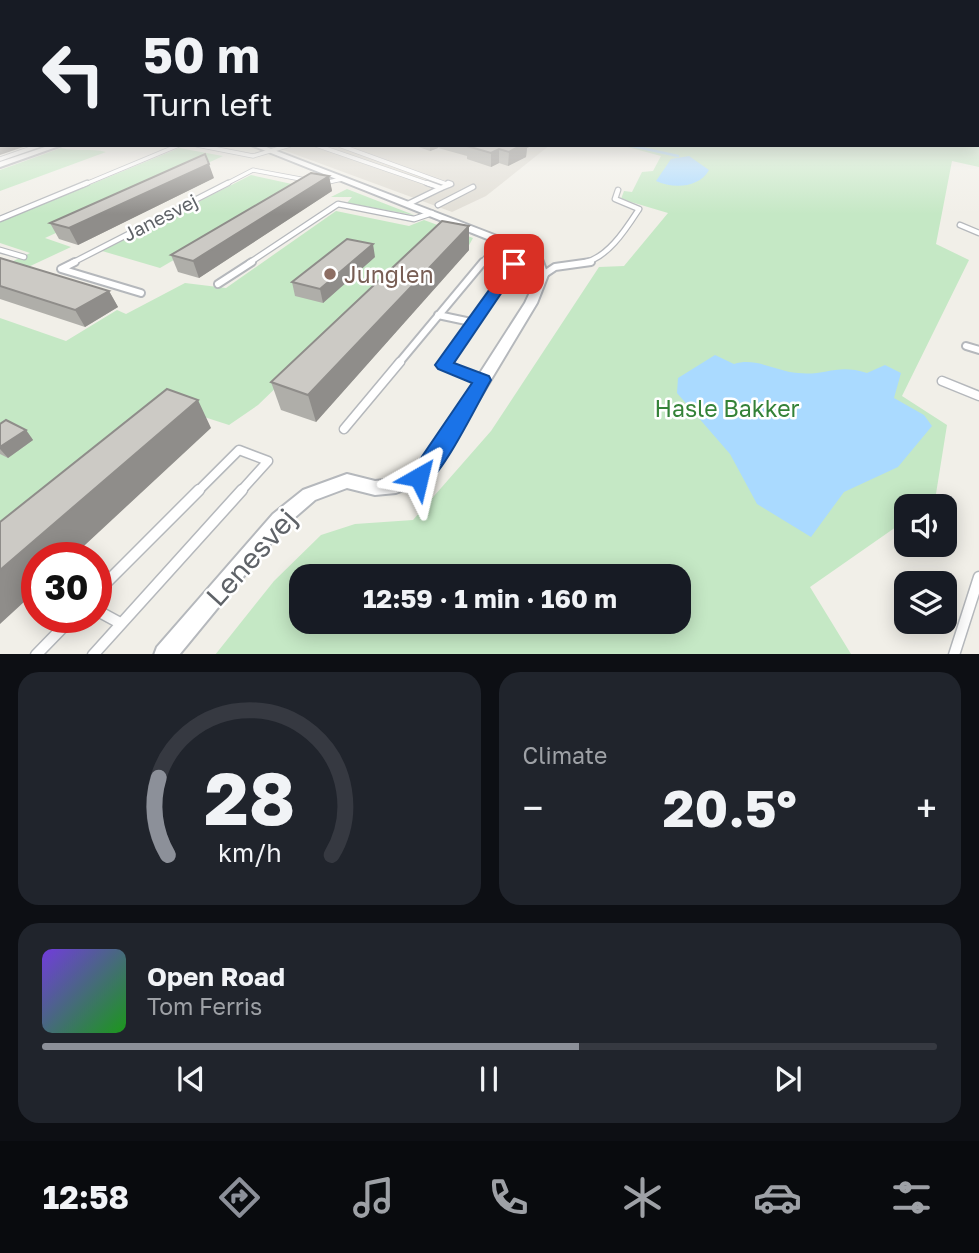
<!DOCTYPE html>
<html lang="en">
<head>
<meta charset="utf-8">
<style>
  :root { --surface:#171b24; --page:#20242c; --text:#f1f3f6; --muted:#9ea1a6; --line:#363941; --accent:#8c9099 }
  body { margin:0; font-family:"Golos Text",sans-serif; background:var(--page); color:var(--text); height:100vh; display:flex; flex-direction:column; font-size:26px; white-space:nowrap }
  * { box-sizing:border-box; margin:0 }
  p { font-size:23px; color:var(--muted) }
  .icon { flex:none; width:38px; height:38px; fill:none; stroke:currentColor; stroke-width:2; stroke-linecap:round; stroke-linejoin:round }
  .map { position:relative; height:654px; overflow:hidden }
  .details { display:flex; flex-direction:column; gap:18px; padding:18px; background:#0d0f14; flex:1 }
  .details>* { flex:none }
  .banner { position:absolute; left:0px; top:0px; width:980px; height:147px; box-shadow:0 4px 18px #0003; background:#171b24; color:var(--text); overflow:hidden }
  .buttons { position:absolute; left:894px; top:494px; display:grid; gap:14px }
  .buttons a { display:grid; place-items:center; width:63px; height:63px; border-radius:14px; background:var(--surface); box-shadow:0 4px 18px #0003; font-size:35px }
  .speed { position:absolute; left:21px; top:542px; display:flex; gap:14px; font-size:35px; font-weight:700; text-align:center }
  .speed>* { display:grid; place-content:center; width:91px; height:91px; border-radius:50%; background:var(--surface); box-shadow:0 4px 18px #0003; line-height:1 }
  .speed .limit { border:10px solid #d22; background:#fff; color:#111 }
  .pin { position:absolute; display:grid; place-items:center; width:60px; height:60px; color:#fff; margin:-30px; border-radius:14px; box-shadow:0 4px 10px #0006 }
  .me { position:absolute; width:77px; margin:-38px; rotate:37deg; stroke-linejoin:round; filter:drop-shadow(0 0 5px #0008) }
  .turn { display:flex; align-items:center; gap:24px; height:147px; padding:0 28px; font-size:32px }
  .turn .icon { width:91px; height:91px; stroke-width:2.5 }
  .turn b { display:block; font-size:49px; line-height:60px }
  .big { font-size:52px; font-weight:700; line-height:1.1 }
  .details .tile { flex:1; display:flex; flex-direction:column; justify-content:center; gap:10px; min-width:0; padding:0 24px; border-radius:21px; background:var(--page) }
  .details .dial { align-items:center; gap:0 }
  .dial svg { height:182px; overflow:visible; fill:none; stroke:var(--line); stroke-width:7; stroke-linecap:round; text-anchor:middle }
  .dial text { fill:var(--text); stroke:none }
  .song { display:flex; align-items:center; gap:21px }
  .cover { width:84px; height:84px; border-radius:10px; background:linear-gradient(135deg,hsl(260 70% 55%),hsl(120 70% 35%)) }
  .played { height:7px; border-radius:4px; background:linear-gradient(90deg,var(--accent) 60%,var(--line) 60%) }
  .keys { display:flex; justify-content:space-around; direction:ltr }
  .heat { display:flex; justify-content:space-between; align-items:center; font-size:38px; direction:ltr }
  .details .tiles { flex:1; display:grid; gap:18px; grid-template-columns:1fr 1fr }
  .tile:last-child { grid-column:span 2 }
  .trip { position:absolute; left:289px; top:564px; width:402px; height:70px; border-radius:21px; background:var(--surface); box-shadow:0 4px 18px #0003; font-weight:700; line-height:70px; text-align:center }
  .tab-bar { display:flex; height:112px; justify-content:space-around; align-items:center; background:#090b0e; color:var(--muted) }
  .tab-bar .icon { width:49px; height:49px }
  .tab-bar .on { color:var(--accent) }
  .tab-bar b { font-size:32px; color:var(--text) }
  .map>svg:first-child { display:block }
  .education { fill:#e1ded6 }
  .green { fill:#c5e8c5; fill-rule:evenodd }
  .water { fill:#aadaff }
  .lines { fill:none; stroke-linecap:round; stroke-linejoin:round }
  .stream { stroke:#aadaff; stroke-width:2.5 }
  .lane-far4-casing { stroke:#b5b8bc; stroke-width:5 }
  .lane-far3-casing { stroke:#b5b8bc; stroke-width:7 }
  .lane-far2-casing { stroke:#b5b8bc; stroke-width:10 }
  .lane-far1-casing { stroke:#b5b8bc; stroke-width:11 }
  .lane-casing { stroke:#b5b8bc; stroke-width:13 }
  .street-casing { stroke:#b5b8bc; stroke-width:4 }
  .lane-far4 { stroke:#fff; stroke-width:3.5 }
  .lane-far3 { stroke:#fff; stroke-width:4.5 }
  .lane-far2 { stroke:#fff; stroke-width:6 }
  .lane-far1 { stroke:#fff; stroke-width:8 }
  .lane { stroke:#fff; stroke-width:10 }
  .street { fill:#fff; fill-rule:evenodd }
  .wall { fill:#afaea9 }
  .shaded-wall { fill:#8f8d8a }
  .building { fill:#cccac5; stroke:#8f8d8a; stroke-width:2 }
  .route { fill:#1a73e8; stroke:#114b97; stroke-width:2 }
  .education-dot { fill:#8d6e63; stroke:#fff; stroke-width:2.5 }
  .labels { text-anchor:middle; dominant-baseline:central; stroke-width:5; stroke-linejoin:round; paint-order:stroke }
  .far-street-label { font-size:19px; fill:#5f6368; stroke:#fff }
  .education-label { font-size:23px; fill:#785e54; stroke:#fff; text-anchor:start }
  .park-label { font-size:23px; fill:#348238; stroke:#fff }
  .near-street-label { font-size:28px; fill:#5f6368; stroke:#fff }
</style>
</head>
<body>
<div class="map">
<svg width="979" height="655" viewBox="0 0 979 655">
  <rect width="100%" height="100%" fill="#f1efe8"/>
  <!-- education -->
  <polygon class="education" points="270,145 550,145 486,196 452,212"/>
  <!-- green -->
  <g class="green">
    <path d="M979 122V167L952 161 936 244 969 260 902 396 947 425 935 500 926 506H906V520L810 587 851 654 215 655 274 581 321 535 355 524 413 520 491 431 599 267 624 266 668 213 621 199 624 191 632 192 642 172 653 171 661 156 620 145H978ZM301 576H679V621H301Z"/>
    <path d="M61 148C77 152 91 148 106 152L0 191V170Z"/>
    <polygon points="179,148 223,156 45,238 71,247 26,268 5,265 30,253 0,243 0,222"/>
    <polygon points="251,175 301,186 160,268 102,251"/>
    <polygon points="347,189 414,215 347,203 352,197 331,197"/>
    <polygon points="336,211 409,226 424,220 473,238 467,249 425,244 258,405 229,425 170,406 0,545 0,318 66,341 117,310 126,314 185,283 226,288"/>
  </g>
  <!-- water -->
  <g class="water">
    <path d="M689 156 709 170C699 188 673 189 656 181L671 159Z"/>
    <path d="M715 355 734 364C756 357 775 371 798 373 826 376 837 363 867 373L885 365 901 373 894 398 924 415 932 426 898 467 844 492 811 537 757 504 730 454 677 393 678 378Z"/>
  </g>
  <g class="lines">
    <!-- stream -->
    <polyline class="stream" points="628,145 678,156"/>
    <defs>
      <g id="lane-far4">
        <polyline points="197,145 253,156 290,145"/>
        <polyline points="316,145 432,185"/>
        <polyline points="339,145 449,185"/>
        <polyline points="0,159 40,145"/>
        <polyline points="324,183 342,179"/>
        <polyline points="83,185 179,145"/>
        <polyline points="224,185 253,170 306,180"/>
      </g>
      <g id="lane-far3">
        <polyline points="441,188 451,184 448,183"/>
        <polyline points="408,204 441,188 427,183"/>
        <polyline points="438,205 473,187"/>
        <polyline points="0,219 87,183"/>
        <polyline points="960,225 979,233"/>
        <polyline points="0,250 24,257"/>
        <polyline points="72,263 228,183"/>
        <polyline points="249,263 338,204 414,219 432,213"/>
        <polyline points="482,263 486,258 512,263"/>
        <path d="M583 263C608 258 626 229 639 209L615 199 618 190"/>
      </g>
      <g id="lane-far2">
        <polyline points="75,262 61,269 141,293"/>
        <polyline points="543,275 555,267 591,262"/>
        <polyline points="218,284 252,262"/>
        <polyline points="438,315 471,322"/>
        <polyline points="966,346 979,350"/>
        <polyline points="398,364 483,262"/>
        <polyline points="445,364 515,264 503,262"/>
      </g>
      <g id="lane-far1">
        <polyline points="446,362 444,365 482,380"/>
        <polyline points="942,381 979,396"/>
        <polyline points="344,429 400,362"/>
        <polyline points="197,492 239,450 268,461 240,492"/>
      </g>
      <g id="lane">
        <polyline points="96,593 199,490"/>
        <polyline points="96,610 120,623"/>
        <polyline points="36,655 72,618"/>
        <polyline points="93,655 242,490"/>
        <polyline points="954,655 979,577"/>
      </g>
      <g id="street">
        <polygon points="51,145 62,145 0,167 0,162"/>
        <polygon points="251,145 261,145 528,248 542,259 548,275 537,303 442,461 425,482 396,493 375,495 347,488 315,500 285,526 179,655 154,655 157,647 273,514 303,490 347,474 375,481 395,479 413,472 430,451 525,303 538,275 533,262 520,252"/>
      </g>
    </defs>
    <!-- lane-far4 casing -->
    <use href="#lane-far4" class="lane-far4-casing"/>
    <!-- lane-far3 casing -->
    <use href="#lane-far3" class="lane-far3-casing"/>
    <!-- lane-far2 casing -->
    <use href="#lane-far2" class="lane-far2-casing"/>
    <!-- lane-far1 casing -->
    <use href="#lane-far1" class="lane-far1-casing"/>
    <!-- lane casing -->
    <use href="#lane" class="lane-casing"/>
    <!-- street casing -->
    <use href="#street" class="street-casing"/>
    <!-- lane-far4 -->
    <use href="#lane-far4" class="lane-far4"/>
    <!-- lane-far3 -->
    <use href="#lane-far3" class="lane-far3"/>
    <!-- lane-far2 -->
    <use href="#lane-far2" class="lane-far2"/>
    <!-- lane-far1 -->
    <use href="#lane-far1" class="lane-far1"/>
    <!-- lane -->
    <use href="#lane" class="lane"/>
    <!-- street -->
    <use href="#street" class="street"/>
  </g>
  <!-- wall -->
  <g class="wall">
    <polygon points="413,145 533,145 527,148 526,157 508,166 499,163 491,167 467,159 467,156 438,148 430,151"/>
    <polygon points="329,176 332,191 199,278 178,272 171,255"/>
    <polygon points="214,178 78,245 59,239 50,223"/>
    <polygon points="469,226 469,250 316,422 281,410 271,382"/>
    <polygon points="375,257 323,303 295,296 292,282"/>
    <polygon points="0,258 109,291 118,307 85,327 0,299"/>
    <polygon points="0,424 26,430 33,440 8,458 0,454"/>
  </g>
  <!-- shaded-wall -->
  <g class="shaded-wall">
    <polygon points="2,140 2,145 29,145 0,155 0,141"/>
    <polygon points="430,145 438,145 438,148 430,151"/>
    <polygon points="516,145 533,145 527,148 526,157 508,166 509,152"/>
    <polygon points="499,149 499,163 491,167 491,153"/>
    <polygon points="209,164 214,178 78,245 69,228"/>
    <polygon points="329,176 332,191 199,278 193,261"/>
    <polygon points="469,226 469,250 316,422 308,395"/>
    <polygon points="373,244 375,257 323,303 320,289"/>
    <polygon points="109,291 118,307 85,327 75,310"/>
    <polygon points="198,400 211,428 71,558 37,558 37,590 0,624 0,570"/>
    <polygon points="26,430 33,440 8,458 0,449 0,447"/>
  </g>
  <!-- building -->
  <g class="building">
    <polygon points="0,122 2,122 2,140 0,141"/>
    <polygon points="522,145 509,152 499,149 491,153 467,146"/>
    <polygon points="205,154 209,164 69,228 50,223"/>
    <polygon points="311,173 329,176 193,261 171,255"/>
    <polygon points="442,221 469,226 308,395 271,382"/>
    <polygon points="347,239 373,244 320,289 292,282"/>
    <polygon points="0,258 109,291 75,310 0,286"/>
    <polygon points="167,389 198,400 0,570 0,522"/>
    <polygon points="6,420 26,430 0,447 0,424"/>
  </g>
  <!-- sky -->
  <linearGradient id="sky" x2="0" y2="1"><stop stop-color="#8fc3f1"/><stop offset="0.57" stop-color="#f9f8f5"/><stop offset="1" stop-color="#f9f8f5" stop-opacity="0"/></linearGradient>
  <rect width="979" height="214" fill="url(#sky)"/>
  <!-- route -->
  <path class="route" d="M510 261 521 264 454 363 489 376 491 380C477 404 447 467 427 483 422 486 416 485 411 483L408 477 472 383 438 369 435 365Z"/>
  <!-- markers -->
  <circle class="education-dot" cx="330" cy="274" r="7"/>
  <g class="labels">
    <!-- far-street labels -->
    <g class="far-street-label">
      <text transform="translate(160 217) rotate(-27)">Janesvej</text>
    </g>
    <!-- education labels -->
    <g class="education-label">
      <text x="344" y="274">Junglen</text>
    </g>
    <!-- park labels -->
    <g class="park-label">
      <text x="727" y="408">Hasle Bakker</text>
    </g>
    <!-- near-street labels -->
    <g class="near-street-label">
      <text transform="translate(251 557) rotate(-48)">Lenesvej</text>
    </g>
  </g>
</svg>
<div class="buttons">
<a><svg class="icon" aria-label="sound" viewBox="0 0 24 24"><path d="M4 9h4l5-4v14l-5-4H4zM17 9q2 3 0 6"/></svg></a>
<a><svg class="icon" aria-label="layers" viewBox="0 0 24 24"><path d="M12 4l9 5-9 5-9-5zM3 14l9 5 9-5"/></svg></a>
</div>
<div class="speed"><div class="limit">30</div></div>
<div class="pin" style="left:514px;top:264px;background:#d93025"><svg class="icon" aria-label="arrive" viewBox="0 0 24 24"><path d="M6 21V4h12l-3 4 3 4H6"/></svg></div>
<svg class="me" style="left:419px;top:477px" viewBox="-20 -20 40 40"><path d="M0-17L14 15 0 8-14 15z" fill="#1a73e8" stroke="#fff" stroke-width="4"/></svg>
<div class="trip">12:59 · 1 min · 160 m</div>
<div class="banner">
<div class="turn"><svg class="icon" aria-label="left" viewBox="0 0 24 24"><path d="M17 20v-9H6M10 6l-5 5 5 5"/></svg><div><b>50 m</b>Turn left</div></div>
</div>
</div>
<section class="details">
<div class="tiles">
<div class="tile dial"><svg viewBox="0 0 100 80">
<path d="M14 69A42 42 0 1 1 86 69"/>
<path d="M14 69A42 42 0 0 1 10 35" stroke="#8c9099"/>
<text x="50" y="56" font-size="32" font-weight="700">28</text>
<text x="50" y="72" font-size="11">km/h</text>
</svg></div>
<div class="tile"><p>Climate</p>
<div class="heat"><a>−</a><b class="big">20.5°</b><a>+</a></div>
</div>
<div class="tile">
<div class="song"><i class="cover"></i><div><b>Open Road</b><p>Tom Ferris</p></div></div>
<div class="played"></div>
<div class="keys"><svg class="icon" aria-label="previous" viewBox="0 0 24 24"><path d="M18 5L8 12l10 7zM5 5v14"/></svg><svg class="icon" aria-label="pause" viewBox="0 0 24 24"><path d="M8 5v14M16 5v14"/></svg><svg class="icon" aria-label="next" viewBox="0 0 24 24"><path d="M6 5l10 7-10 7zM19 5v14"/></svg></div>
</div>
</div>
</section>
<nav class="tab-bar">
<b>12:58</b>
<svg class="icon on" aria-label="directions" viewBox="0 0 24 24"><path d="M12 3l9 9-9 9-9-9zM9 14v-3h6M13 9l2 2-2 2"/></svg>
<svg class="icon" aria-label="music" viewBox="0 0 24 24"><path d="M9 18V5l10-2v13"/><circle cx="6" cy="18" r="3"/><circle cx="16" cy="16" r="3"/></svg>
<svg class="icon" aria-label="phone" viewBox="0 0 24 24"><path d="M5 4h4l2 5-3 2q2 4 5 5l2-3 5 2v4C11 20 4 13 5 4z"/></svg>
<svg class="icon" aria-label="climate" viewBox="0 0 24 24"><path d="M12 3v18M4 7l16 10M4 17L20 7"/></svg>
<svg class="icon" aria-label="car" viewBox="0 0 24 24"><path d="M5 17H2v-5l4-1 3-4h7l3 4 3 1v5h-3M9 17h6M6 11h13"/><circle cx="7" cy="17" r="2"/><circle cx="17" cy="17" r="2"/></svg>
<svg class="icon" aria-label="filters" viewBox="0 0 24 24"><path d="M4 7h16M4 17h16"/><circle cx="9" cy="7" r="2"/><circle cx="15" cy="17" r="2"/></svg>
</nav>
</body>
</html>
